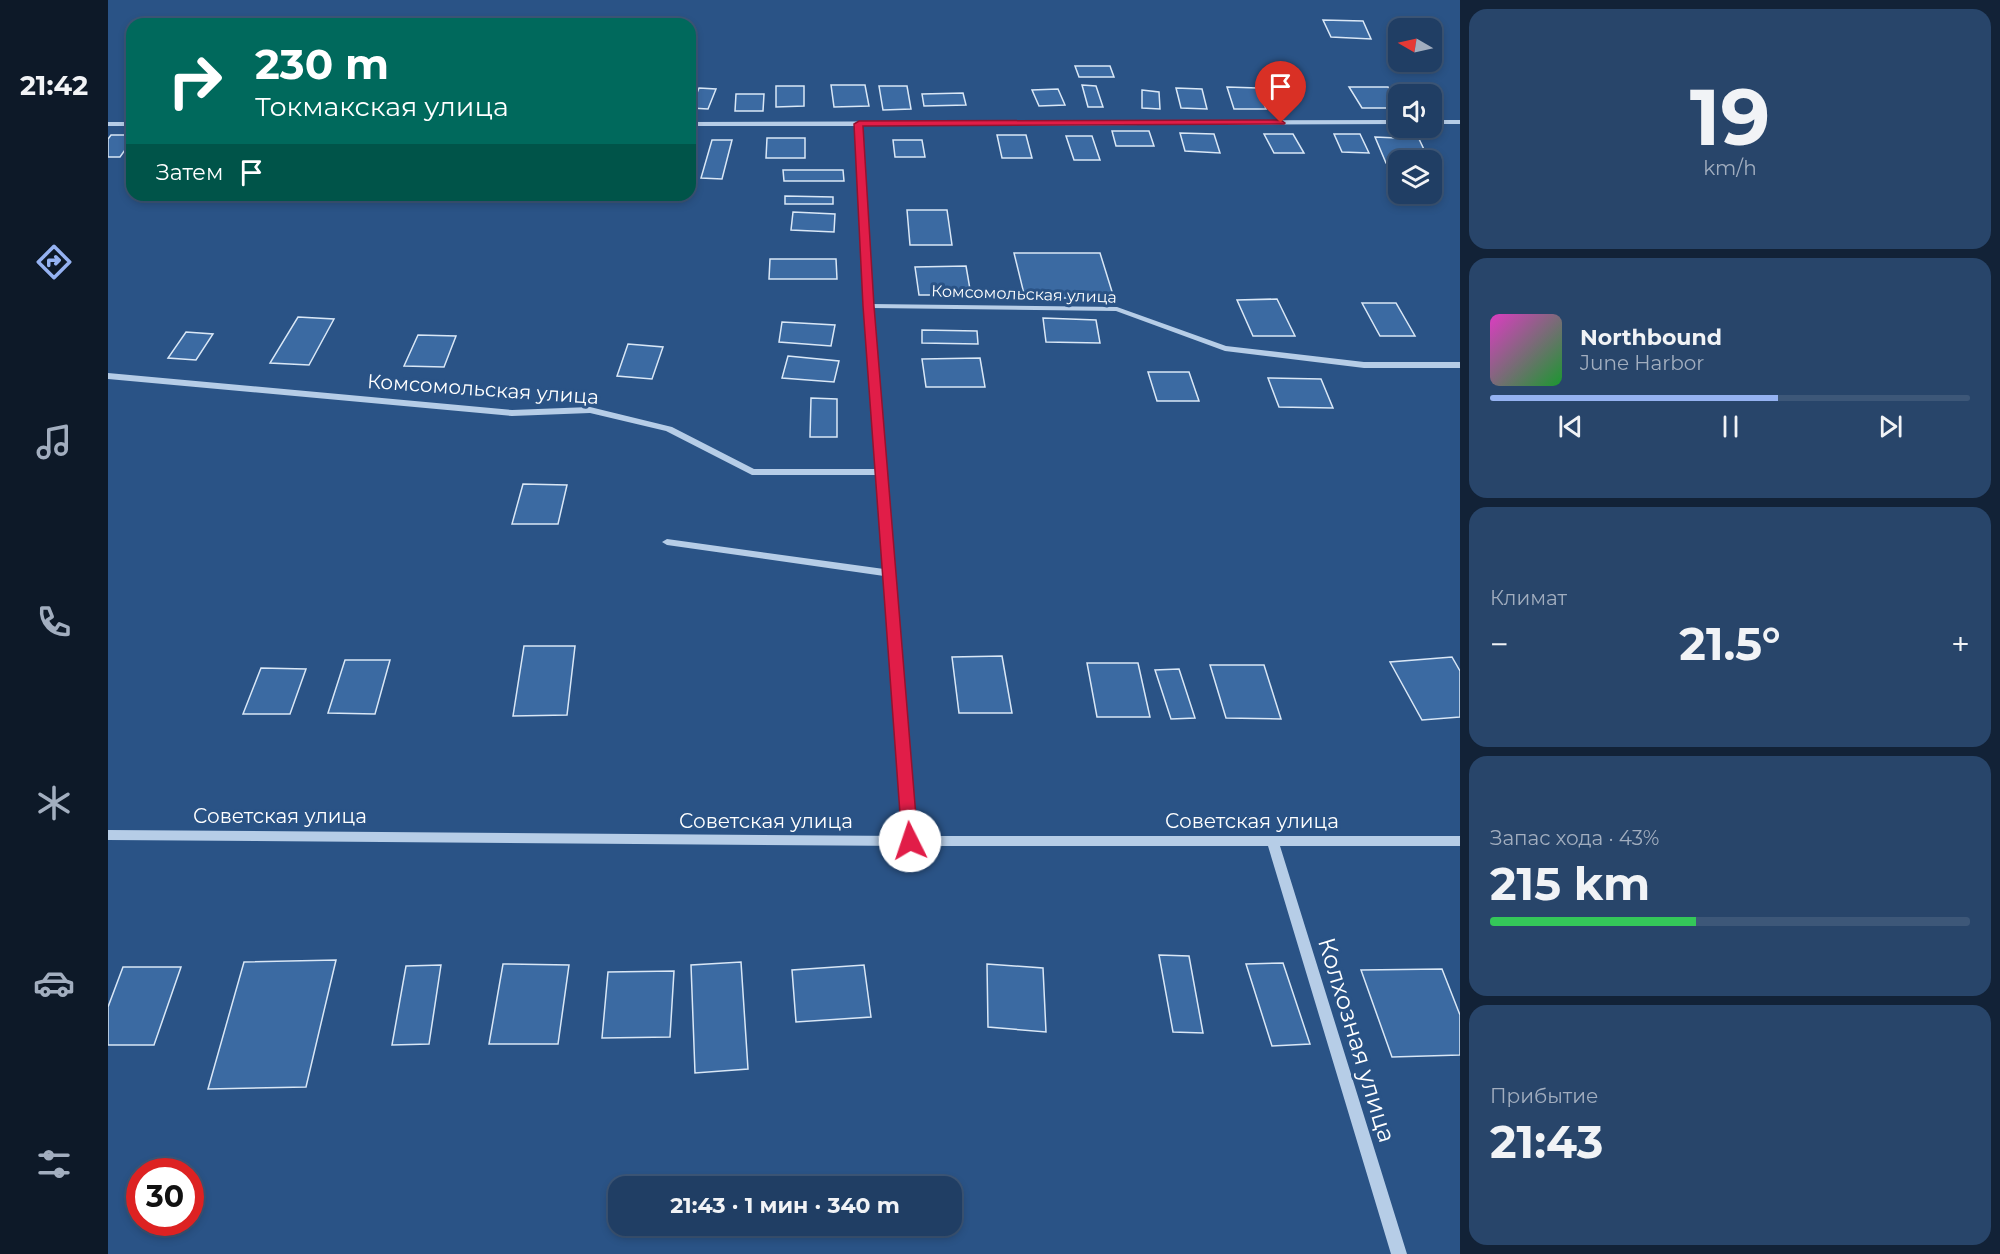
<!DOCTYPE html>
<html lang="ru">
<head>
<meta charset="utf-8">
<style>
  :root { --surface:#203e64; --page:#28456a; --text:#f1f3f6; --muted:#a2aebf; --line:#3d5778; --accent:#95b2f1 }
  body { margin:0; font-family:Montserrat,sans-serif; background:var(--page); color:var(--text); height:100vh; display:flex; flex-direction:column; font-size:22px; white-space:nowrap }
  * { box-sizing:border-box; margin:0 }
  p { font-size:20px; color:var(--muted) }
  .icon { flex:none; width:33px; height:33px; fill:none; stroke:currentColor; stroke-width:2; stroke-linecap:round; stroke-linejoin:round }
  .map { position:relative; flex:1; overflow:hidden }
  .details { display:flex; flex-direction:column; gap:9px; padding:9px; background:#122237; width:540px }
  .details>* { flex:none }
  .top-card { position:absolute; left:18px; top:18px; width:570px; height:183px; border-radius:18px; box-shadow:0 3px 9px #0003,0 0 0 2px var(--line); background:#00695c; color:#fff; overflow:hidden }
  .needle { width:39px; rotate:279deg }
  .buttons { position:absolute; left:1280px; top:18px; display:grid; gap:12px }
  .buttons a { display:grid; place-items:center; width:54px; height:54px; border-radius:12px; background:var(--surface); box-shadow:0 3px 9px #0003,0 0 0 2px var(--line); font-size:30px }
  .speed { position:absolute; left:18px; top:1158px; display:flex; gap:12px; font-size:30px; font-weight:700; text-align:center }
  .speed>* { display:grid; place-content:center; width:78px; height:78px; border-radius:50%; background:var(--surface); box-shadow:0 3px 9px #0003,0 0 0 2px var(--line); line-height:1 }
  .speed .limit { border:9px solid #d22; background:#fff; color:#111 }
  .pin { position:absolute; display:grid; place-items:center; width:51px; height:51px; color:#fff; margin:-62px -26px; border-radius:50% 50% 50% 0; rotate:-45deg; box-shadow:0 0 6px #0007 }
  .pin .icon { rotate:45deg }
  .me { position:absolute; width:66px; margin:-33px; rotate:356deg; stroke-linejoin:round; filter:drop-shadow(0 0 4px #0008) }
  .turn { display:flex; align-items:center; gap:21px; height:126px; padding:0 30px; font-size:27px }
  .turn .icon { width:78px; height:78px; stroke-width:2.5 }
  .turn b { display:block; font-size:42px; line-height:51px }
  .then { display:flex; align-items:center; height:57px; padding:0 30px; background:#0003; gap:12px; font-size:22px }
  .big { font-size:45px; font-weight:700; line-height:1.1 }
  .details .tile { flex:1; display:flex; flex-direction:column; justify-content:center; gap:9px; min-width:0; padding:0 21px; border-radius:18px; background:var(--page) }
  .details .dial { align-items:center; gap:0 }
  .dial b { font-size:78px; line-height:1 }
  .song { display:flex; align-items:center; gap:18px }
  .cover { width:72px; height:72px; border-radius:9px; background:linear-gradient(135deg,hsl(310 70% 55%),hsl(130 70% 35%)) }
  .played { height:6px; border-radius:3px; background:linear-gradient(90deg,var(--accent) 60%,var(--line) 60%) }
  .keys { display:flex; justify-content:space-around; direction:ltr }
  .heat { display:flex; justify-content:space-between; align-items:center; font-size:33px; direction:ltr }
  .charge { height:9px; border-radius:4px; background:linear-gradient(90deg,#34c759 43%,var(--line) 0) }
  .trip { position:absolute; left:500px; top:1176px; width:354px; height:60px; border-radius:18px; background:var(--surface); box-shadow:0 3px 9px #0003,0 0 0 2px var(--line); font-weight:700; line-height:60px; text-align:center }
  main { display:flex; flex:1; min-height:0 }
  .tabs { display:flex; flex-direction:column; width:108px; justify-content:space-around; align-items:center; background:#0d1928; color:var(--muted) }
  .tabs .icon { width:42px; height:42px }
  .tabs .active { color:var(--accent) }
  .tabs b { font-size:27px; color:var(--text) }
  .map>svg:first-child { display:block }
  .building { fill:#3b6aa2; stroke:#d9e7f6; stroke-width:1.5 }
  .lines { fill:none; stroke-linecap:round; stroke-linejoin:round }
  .minor { fill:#b6cde7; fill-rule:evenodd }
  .route { fill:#e11d48; stroke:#92132f; stroke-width:1.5 }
  .labels { text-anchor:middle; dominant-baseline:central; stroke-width:6; stroke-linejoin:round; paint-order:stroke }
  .far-street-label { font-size:16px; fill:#fff; stroke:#2a5386 }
  .street-label { font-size:20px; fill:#fff; stroke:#2a5386 }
  .near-street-label { font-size:24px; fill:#fff; stroke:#2a5386 }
</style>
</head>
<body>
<main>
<nav class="tabs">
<b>21:42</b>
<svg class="icon active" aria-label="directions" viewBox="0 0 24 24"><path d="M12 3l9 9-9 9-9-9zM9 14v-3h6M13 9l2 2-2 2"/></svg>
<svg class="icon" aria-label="music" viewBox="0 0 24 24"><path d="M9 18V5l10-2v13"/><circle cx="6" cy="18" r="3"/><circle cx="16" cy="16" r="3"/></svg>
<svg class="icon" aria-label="phone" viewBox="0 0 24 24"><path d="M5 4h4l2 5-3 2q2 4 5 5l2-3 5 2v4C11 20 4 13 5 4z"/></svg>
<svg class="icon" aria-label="climate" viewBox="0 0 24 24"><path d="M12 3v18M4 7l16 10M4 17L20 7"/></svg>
<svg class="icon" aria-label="car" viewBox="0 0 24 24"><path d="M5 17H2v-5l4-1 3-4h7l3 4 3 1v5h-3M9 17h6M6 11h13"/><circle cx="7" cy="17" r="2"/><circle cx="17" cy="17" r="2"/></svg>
<svg class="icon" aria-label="filters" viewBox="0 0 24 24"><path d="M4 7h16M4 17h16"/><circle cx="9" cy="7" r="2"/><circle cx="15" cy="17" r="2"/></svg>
</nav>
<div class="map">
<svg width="1352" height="1254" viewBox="0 0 1352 1254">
  <rect width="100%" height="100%" fill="#2a5386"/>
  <!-- building -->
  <g class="building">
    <polygon points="72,20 108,20 105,24 69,24"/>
    <polygon points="1215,20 1255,21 1263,39 1223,37"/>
    <polygon points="967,66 1002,66 1006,77 971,77"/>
    <polygon points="723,85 757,85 761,106 726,107"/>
    <polygon points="974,85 988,86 995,107 980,107"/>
    <polygon points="668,86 696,86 696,106 668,107"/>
    <polygon points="771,86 799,86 803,109 775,110"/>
    <polygon points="1119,87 1150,88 1158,109 1126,109"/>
    <polygon points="1241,87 1280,87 1290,102 1290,108 1254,108"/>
    <polygon points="591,88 608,89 600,109 583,108"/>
    <polygon points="1068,88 1094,89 1099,109 1073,108"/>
    <polygon points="950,89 957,105 931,106 924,90"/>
    <polygon points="1034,90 1051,92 1052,109 1034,108"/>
    <polygon points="855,93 858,105 816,106 814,94"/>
    <polygon points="628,94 656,94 655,111 627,111"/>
    <polygon points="1004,131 1041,131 1046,146 1008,146"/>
    <polygon points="1072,133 1106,134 1112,153 1077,151"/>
    <polygon points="1156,134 1185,134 1196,153 1166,153"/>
    <polygon points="1226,134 1252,134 1261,153 1234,152"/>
    <polygon points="3,135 24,135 24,140 12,157 0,157 0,139"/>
    <polygon points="889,135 918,135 924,158 894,158"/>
    <polygon points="958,136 984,136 992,160 966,160"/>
    <polygon points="1267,137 1311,139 1321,160 1290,160 1290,164 1278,163"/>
    <polygon points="659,138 697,138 697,158 658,158"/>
    <polygon points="604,140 624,140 614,179 593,178"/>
    <polygon points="785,140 814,140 817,157 787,157"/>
    <polygon points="675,170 735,170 736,181 676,181"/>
    <polygon points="677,196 725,197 725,204 677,204"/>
    <polygon points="799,210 839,210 844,245 802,245"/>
    <polygon points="685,212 727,214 726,232 683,230"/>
    <polygon points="906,253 992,253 1006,298 917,298"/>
    <polygon points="662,259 728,259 729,279 661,279"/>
    <polygon points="858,266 863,295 811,295 807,267"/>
    <polygon points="1169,299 1187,336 1145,336 1129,300"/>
    <polygon points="1254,303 1288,303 1307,336 1272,336"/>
    <polygon points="190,317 226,319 201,365 162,363"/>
    <polygon points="935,318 988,320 992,343 938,342"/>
    <polygon points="674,322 727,325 723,346 671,342"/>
    <polygon points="814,330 869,331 870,344 814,343"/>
    <polygon points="78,332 105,334 88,360 60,358"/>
    <polygon points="310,335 348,336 336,367 296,366"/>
    <polygon points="520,344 555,347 544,379 509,376"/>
    <polygon points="680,356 731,361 726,382 674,378"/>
    <polygon points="872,358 877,387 818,387 814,359"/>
    <polygon points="1040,372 1081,372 1091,401 1049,401"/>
    <polygon points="1160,378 1213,379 1225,408 1171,407"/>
    <polygon points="703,398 729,399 729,437 702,437"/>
    <polygon points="415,484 459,485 450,524 404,524"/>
    <polygon points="416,646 467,646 459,715 405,716"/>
    <polygon points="894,656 904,713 851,713 844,657"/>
    <polygon points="1344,657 1352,671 1352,717 1314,720 1282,662"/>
    <polygon points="237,660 282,660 267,714 220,713"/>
    <polygon points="979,663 1030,663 1042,717 989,717"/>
    <polygon points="1102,665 1156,665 1173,719 1118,718"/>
    <polygon points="153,668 198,669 182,714 135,714"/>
    <polygon points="1071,669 1087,718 1063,719 1047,670"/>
    <polygon points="1051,955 1081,956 1095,1033 1065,1032"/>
    <polygon points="228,960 198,1087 100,1089 136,962"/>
    <polygon points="633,962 640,1069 587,1073 583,965"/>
    <polygon points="1175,963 1202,1044 1164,1046 1138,964"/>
    <polygon points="395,964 461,965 450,1044 381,1044"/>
    <polygon points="879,964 935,968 938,1032 880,1027"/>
    <polygon points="333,965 321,1044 284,1045 298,966"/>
    <polygon points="756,965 763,1017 688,1022 684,970"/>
    <polygon points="15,967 73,967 46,1045 0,1045 0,1007"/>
    <polygon points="1334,969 1352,1015 1352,1055 1284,1057 1253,970"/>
    <polygon points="566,971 562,1037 494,1038 500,972"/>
  </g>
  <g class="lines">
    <!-- minor -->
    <g class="minor">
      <polygon points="1290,120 1290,124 754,126 764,304 1009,307 1118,346 1256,362 1352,362 1352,368 1256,368 1117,351 1008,311 764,308 808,836 1352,836 1352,846 1172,846 1299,1254 1283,1254 1160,846 802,846 0,840 0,830 796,836 776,576 559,545 554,542 559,539 776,569 769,475 644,475 558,431 482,413 404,416 0,379 0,373 404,410 482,407 564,427 646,469 768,469 756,306 748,126 582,126 582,122"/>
      <rect x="1323" y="120" width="29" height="4"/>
      <rect x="0" y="122" width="24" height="4"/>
    </g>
  </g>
  <!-- route -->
  <polygon class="route" points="1173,120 1177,123 1176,124 755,126 766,306 810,841 808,846 802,848 797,846 794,841 755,306 746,124 751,121"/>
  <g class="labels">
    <!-- far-street labels -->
    <g class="far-street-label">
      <text transform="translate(916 294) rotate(2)">Комсомольская улица</text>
    </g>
    <!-- street labels -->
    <g class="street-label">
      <text transform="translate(375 389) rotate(4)">Комсомольская улица</text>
      <text x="172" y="816">Советская улица</text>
      <text x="658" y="821">Советская улица</text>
      <text x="1144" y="821">Советская улица</text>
    </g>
    <!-- near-street labels -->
    <g class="near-street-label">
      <text transform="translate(1249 1040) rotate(73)">Колхозная улица</text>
    </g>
  </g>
</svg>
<div class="buttons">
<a><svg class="needle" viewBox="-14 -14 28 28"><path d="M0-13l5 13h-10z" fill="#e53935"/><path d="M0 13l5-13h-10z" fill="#a2aebf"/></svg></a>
<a><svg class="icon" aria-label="sound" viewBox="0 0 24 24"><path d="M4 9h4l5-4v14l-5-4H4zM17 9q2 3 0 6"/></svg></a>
<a><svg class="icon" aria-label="layers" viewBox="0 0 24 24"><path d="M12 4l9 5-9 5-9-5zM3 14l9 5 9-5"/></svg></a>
</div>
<div class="speed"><div class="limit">30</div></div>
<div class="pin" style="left:1173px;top:123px;background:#d93025"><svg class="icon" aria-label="arrive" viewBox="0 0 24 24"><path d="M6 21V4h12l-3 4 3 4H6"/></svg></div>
<svg class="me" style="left:802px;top:841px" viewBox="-20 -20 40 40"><circle r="19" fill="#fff"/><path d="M0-13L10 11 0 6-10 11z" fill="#e11d48"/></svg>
<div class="trip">21:43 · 1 мин · 340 m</div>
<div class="top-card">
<div class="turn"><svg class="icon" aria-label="right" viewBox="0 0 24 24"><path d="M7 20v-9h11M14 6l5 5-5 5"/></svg><div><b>230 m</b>Токмакская улица</div></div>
<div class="then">Затем<svg class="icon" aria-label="arrive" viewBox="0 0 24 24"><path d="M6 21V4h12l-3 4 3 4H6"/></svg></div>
</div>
</div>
<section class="details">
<div class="tile dial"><b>19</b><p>km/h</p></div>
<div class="tile">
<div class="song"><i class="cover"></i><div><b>Northbound</b><p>June Harbor</p></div></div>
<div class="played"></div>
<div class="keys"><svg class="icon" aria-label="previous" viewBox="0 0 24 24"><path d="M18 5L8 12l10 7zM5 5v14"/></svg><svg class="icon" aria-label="pause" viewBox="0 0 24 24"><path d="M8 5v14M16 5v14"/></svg><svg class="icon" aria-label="next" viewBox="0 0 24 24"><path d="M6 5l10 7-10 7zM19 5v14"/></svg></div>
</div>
<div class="tile"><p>Климат</p>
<div class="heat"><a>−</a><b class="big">21.5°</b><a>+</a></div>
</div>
<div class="tile"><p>Запас хода · 43%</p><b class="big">215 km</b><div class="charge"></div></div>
<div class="tile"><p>Прибытие</p><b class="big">21:43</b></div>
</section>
</main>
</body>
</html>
